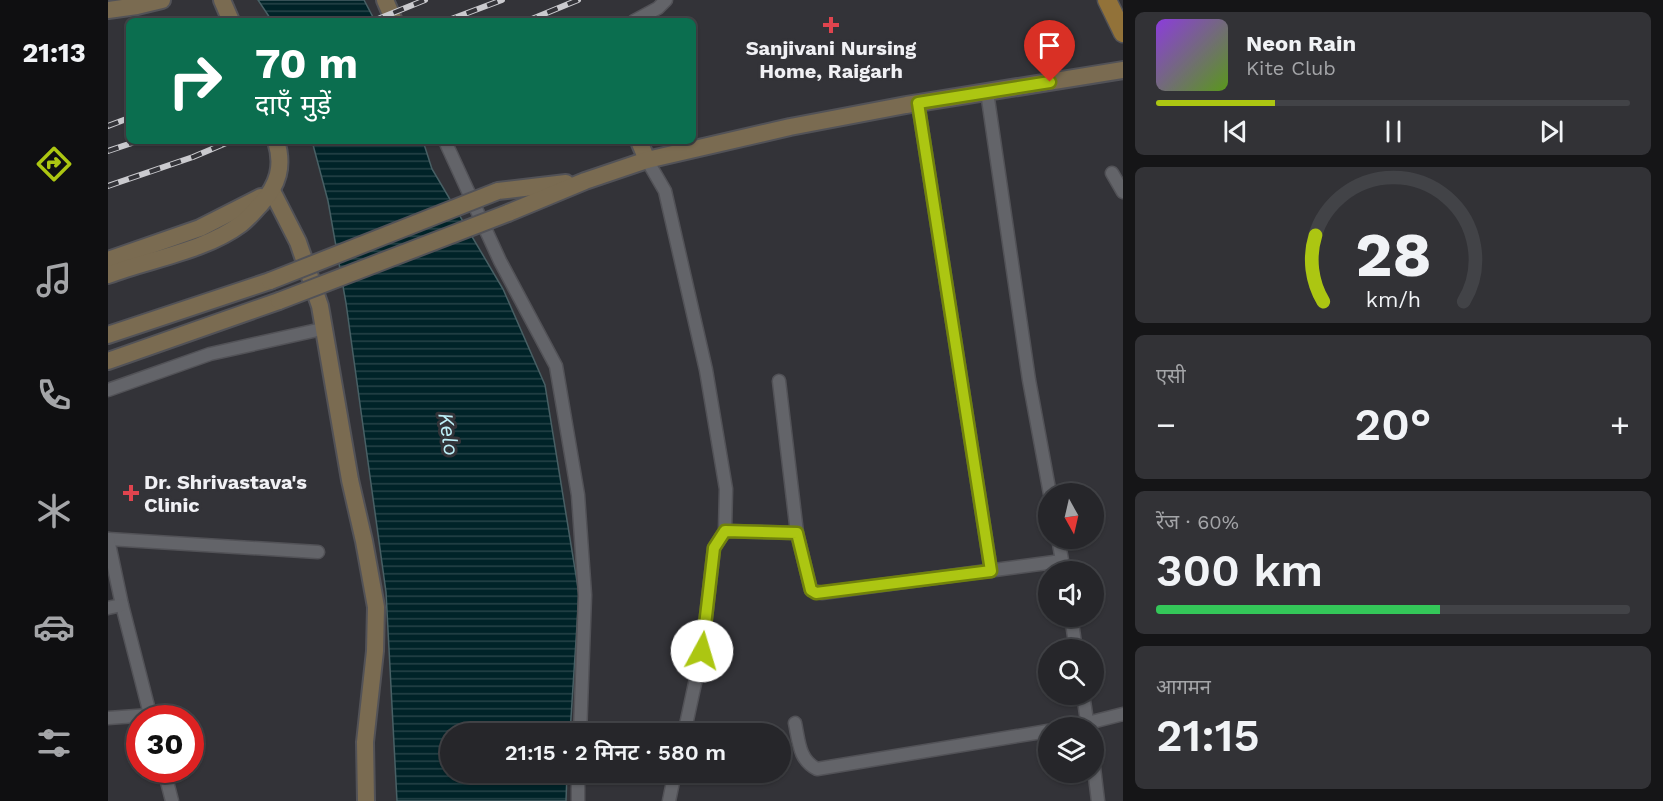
<!DOCTYPE html>
<html lang="hi">
<head>
<meta charset="utf-8">
<style>
  :root { --surface:#26262a; --page:#323236; --text:#f1f3f6; --muted:#a4a5a8; --line:#424347; --accent:#acc612 }
  body { margin:0; font-family:"Work Sans","Noto Sans Devanagari",sans-serif; background:var(--page); color:var(--text); height:100vh; display:flex; flex-direction:column; font-size:22px; white-space:nowrap }
  * { box-sizing:border-box; margin:0 }
  p { font-size:20px; color:var(--muted) }
  .icon { flex:none; width:33px; height:33px; fill:none; stroke:currentColor; stroke-width:2; stroke-linecap:round; stroke-linejoin:round }
  .map { position:relative; flex:1; overflow:hidden }
  .sheet { display:flex; flex-direction:column; gap:12px; padding:12px; background:#151517; width:540px }
  .sheet>* { flex:none }
  .guide { position:absolute; left:18px; top:18px; width:570px; height:126px; border-radius:9px; box-shadow:0 2px 4px #0004,0 0 0 2px var(--line); background:#0b6e4f; color:#fff; overflow:hidden }
  .needle { width:39px; rotate:172deg }
  .buttons { position:absolute; left:930px; top:483px; display:grid; gap:12px }
  .buttons a { display:grid; place-items:center; width:66px; height:66px; border-radius:50%; background:var(--surface); box-shadow:0 2px 4px #0004,0 0 0 2px var(--line); font-size:30px }
  .speed { position:absolute; left:18px; top:705px; display:flex; gap:12px; font-size:30px; font-weight:700; text-align:center }
  .speed>* { display:grid; place-content:center; width:78px; height:78px; border-radius:50%; background:var(--surface); box-shadow:0 2px 4px #0004,0 0 0 2px var(--line); line-height:1 }
  .speed .limit { border:9px solid #d22; background:#fff; color:#111 }
  .pin { position:absolute; display:grid; place-items:center; width:51px; height:51px; color:#fff; margin:-62px -26px; border-radius:50% 50% 50% 0; rotate:-45deg; box-shadow:0 0 6px #0007 }
  .pin .icon { rotate:45deg }
  .me { position:absolute; width:66px; margin:-33px; rotate:6deg; stroke-linejoin:round; filter:drop-shadow(0 0 4px #0008) }
  .turn { display:flex; align-items:center; gap:21px; height:126px; padding:0 30px; font-size:27px }
  .turn .icon { width:78px; height:78px; stroke-width:2.5 }
  .turn b { display:block; font-size:42px; line-height:51px }
  .big { font-size:45px; font-weight:600; line-height:1.1 }
  .sheet .card { flex:1; display:flex; flex-direction:column; justify-content:center; gap:9px; min-width:0; padding:0 21px; border-radius:9px; background:var(--page) }
  .sheet .dial { align-items:center; gap:0 }
  .dial svg { height:156px; overflow:visible; fill:none; stroke:var(--line); stroke-width:7; stroke-linecap:round; text-anchor:middle }
  .dial text { fill:var(--text); stroke:none }
  .song { display:flex; align-items:center; gap:18px }
  .cover { width:72px; height:72px; border-radius:9px; background:linear-gradient(135deg,hsl(270 70% 55%),hsl(90 70% 35%)) }
  .played { height:6px; border-radius:3px; background:linear-gradient(90deg,var(--accent) 25%,var(--line) 25%) }
  .keys { display:flex; justify-content:space-around; direction:ltr }
  .heat { display:flex; justify-content:space-between; align-items:center; font-size:33px; direction:ltr }
  .charge { height:9px; border-radius:4px; background:linear-gradient(90deg,#34c759 60%,var(--line) 0) }
  .trip { position:absolute; left:332px; top:723px; width:351px; height:60px; border-radius:30px; background:var(--surface); box-shadow:0 2px 4px #0004,0 0 0 2px var(--line); font-weight:600; line-height:60px; text-align:center }
  main { display:flex; flex:1; min-height:0 }
  .dock { display:flex; flex-direction:column; width:108px; justify-content:space-around; align-items:center; background:#0f0f11; color:var(--muted) }
  .dock .icon { width:42px; height:42px }
  .dock .selected { color:var(--accent) }
  .dock b { font-size:27px; color:var(--text) }
  .map>svg:first-child { display:block }
  .water { fill:url(#water-rules); stroke:#486065; stroke-width:1.5 }
  .lines { fill:none; stroke-linecap:round; stroke-linejoin:round }
  .street-casing { stroke:#525257; stroke-width:15 }
  .secondary-casing { stroke:#525257; stroke-width:20 }
  .primary-casing { stroke:#525257; stroke-width:21 }
  .street { stroke:#636469; stroke-width:12 }
  .secondary { stroke:#7a6b51; stroke-width:16 }
  .primary { stroke:#927239; stroke-width:18 }
  .rail-casing { stroke:#cacace; stroke-width:6 }
  .rail { stroke:#333338; stroke-width:4; stroke-dasharray:11; stroke-linecap:butt }
  .secondary-bridge-casing { stroke:#525257; stroke-width:20; stroke-linecap:butt }
  .secondary-bridge { stroke:#7a6b51; stroke-width:16 }
  .route-casing { stroke:#70810c; stroke-width:15 }
  .route { stroke:#acc612; stroke-width:10 }
  .health-dot { fill:#e0444e; stroke:#333338; stroke-width:2 }
  .labels { text-anchor:middle; dominant-baseline:central; stroke-width:6; stroke-linejoin:round; paint-order:stroke }
  .poi-label { font-size:20px; font-weight:bold; fill:#f0f0f4; stroke:#333338 }
  .water-label { font-size:21px; font-style:italic; fill:#bceef6; stroke:#333338 }
</style>
</head>
<body>
<main>
<nav class="dock">
<b>21:13</b>
<svg class="icon selected" aria-label="directions" viewBox="0 0 24 24"><path d="M12 3l9 9-9 9-9-9zM9 14v-3h6M13 9l2 2-2 2"/></svg>
<svg class="icon" aria-label="music" viewBox="0 0 24 24"><path d="M9 18V5l10-2v13"/><circle cx="6" cy="18" r="3"/><circle cx="16" cy="16" r="3"/></svg>
<svg class="icon" aria-label="phone" viewBox="0 0 24 24"><path d="M5 4h4l2 5-3 2q2 4 5 5l2-3 5 2v4C11 20 4 13 5 4z"/></svg>
<svg class="icon" aria-label="climate" viewBox="0 0 24 24"><path d="M12 3v18M4 7l16 10M4 17L20 7"/></svg>
<svg class="icon" aria-label="car" viewBox="0 0 24 24"><path d="M5 17H2v-5l4-1 3-4h7l3 4 3 1v5h-3M9 17h6M6 11h13"/><circle cx="7" cy="17" r="2"/><circle cx="17" cy="17" r="2"/></svg>
<svg class="icon" aria-label="filters" viewBox="0 0 24 24"><path d="M4 7h16M4 17h16"/><circle cx="9" cy="7" r="2"/><circle cx="15" cy="17" r="2"/></svg>
</nav>
<div class="map">
<svg width="1015" height="801" viewBox="0 0 1015 801">
  <defs>
    <pattern id="water-rules" width="6" height="5" patternUnits="userSpaceOnUse" patternTransform="scale(1.5)"><rect width="6" height="5" fill="#002328"/><path d="M0 2.5h6" fill="none" stroke="#264348"/></pattern>
  </defs>
  <rect width="100%" height="100%" fill="#333338"/>
  <!-- water -->
  <g class="water">
    <polygon points="150,0 256,0 267,21 164,21"/>
    <polygon points="204,141 315,141 324,169 395,289 437,385 471,594 462,733 342,734 342,772 459,773 458,801 289,801 278,592 238,303 220,201"/>
  </g>
  <g class="lines">
    <defs>
      <g id="street">
        <polyline points="526,21 550,8 558,0"/>
        <polyline points="879,92 921,380 942,494"/>
        <polyline points="810,103 883,571"/>
        <polyline points="337,141 392,261 448,366 470,495 477,595 472,734"/>
        <polyline points="539,160 557,191 598,370 618,489 617,531 606,548 594,651 576,734"/>
        <polyline points="1004,173 1015,192"/>
        <polyline points="671,381 689,533 703,590 714,593 954,561"/>
        <polyline points="0,390 102,354 214,329"/>
        <polyline points="617,531 689,533"/>
        <polyline points="950,538 956,572"/>
        <polyline points="0,539 210,552"/>
        <polyline points="0,539 14,605 43,718"/>
        <polyline points="0,608 14,605"/>
        <polyline points="963,616 968,650"/>
        <polyline points="975,694 980,728"/>
        <polyline points="0,718 42,715"/>
        <path d="M687 723C691 742 691 760 709 769L940 731"/>
        <polyline points="960,728 1015,714"/>
        <polyline points="986,768 990,801"/>
        <polyline points="56,770 64,801"/>
        <polyline points="470,801 470,772"/>
        <polyline points="561,801 567,772"/>
      </g>
      <g id="secondary">
        <polyline points="114,0 123,21"/>
        <polyline points="277,0 286,21"/>
        <polyline points="0,10 29,6 54,0"/>
        <polyline points="531,141 539,160"/>
        <polyline points="164,191 190,242 212,306 242,480 256,541 268,607 267,651 257,742 258,801"/>
        <polyline points="390,191 458,183"/>
        <polyline points="400,213 477,181 539,160 682,127 798,105 1015,70"/>
        <polyline points="0,260 92,228 153,197"/>
        <path d="M0 275C42 259 97 251 133 224 141 218 147 210 153 204 170 185 176 166 168 141"/>
        <polyline points="0,335 162,281"/>
        <polyline points="0,361 171,301"/>
      </g>
      <polyline id="primary" points="999,0 1015,33"/>
    </defs>
    <!-- street casing -->
    <use href="#street" class="street-casing"/>
    <!-- secondary casing -->
    <use href="#secondary" class="secondary-casing"/>
    <!-- primary casing -->
    <use href="#primary" class="primary-casing"/>
    <!-- street -->
    <use href="#street" class="street"/>
    <!-- secondary -->
    <use href="#secondary" class="secondary"/>
    <!-- primary -->
    <use href="#primary" class="primary"/>
    <defs>
      <g id="rail">
        <polyline points="265,21 317,0"/>
        <polyline points="338,21 394,0"/>
        <polyline points="419,21 470,0"/>
        <polyline points="0,126 21,118"/>
        <polyline points="0,151 30,141"/>
        <polyline points="0,186 85,157 123,141"/>
      </g>
    </defs>
    <!-- rail casing -->
    <use href="#rail" class="rail-casing"/>
    <!-- rail -->
    <use href="#rail" class="rail"/>
    <defs>
      <g id="secondary-bridge">
        <polyline points="162,281 390,191"/>
        <polyline points="171,301 400,213"/>
      </g>
    </defs>
    <!-- secondary-bridge casing -->
    <use href="#secondary-bridge" class="secondary-bridge-casing"/>
    <!-- secondary-bridge -->
    <use href="#secondary-bridge" class="secondary-bridge"/>
  </g>
  <g class="lines">
    <defs>
      <polyline id="route" points="594,651 606,548 617,531 689,533 703,590 708,593 883,571 810,103 942,82"/>
    </defs>
    <!-- route casing -->
    <use href="#route" class="route-casing"/>
    <!-- route -->
    <use href="#route" class="route"/>
  </g>
  <!-- markers -->
  <g class="health-dot">
    <path d="M720 16h6v6h6v6h-6v6h-6v-6h-6v-6h6z"/>
    <path d="M20 484h6v6h6v6h-6v6h-6v-6h-6v-6h6z"/>
  </g>
  <g class="labels">
    <!-- poi labels -->
    <g class="poi-label">
      <text x="723" y="48">Sanjivani Nursing<tspan x="723" dy="23">Home, Raigarh</tspan></text>
      <text x="36" y="482" text-anchor="start">Dr. Shrivastava's<tspan x="36" dy="23">Clinic</tspan></text>
    </g>
    <!-- water labels -->
    <g class="water-label">
      <text transform="translate(341 434) rotate(81)">Kelo</text>
    </g>
  </g>
</svg>
<div class="buttons">
<a><svg class="needle" viewBox="-14 -14 28 28"><path d="M0-13l5 13h-10z" fill="#e53935"/><path d="M0 13l5-13h-10z" fill="#a4a5a8"/></svg></a>
<a><svg class="icon" aria-label="sound" viewBox="0 0 24 24"><path d="M4 9h4l5-4v14l-5-4H4zM17 9q2 3 0 6"/></svg></a>
<a><svg class="icon" aria-label="search" viewBox="0 0 24 24"><circle cx="10" cy="10" r="6"/><path d="M15 15l6 6"/></svg></a>
<a><svg class="icon" aria-label="layers" viewBox="0 0 24 24"><path d="M12 4l9 5-9 5-9-5zM3 14l9 5 9-5"/></svg></a>
</div>
<div class="speed"><div class="limit">30</div></div>
<div class="pin" style="left:942px;top:82px;background:#d93025"><svg class="icon" aria-label="arrive" viewBox="0 0 24 24"><path d="M6 21V4h12l-3 4 3 4H6"/></svg></div>
<svg class="me" style="left:594px;top:651px" viewBox="-20 -20 40 40"><circle r="19" fill="#fff"/><path d="M0-13L10 11 0 6-10 11z" fill="#acc612"/></svg>
<div class="trip">21:15 · 2 मिनट · 580 m</div>
<div class="guide">
<div class="turn"><svg class="icon" aria-label="right" viewBox="0 0 24 24"><path d="M7 20v-9h11M14 6l5 5-5 5"/></svg><div><b>70 m</b>दाएँ मुड़ें</div></div>
</div>
</div>
<section class="sheet">
<div class="card">
<div class="song"><i class="cover"></i><div><b>Neon Rain</b><p>Kite Club</p></div></div>
<div class="played"></div>
<div class="keys"><svg class="icon" aria-label="previous" viewBox="0 0 24 24"><path d="M18 5L8 12l10 7zM5 5v14"/></svg><svg class="icon" aria-label="pause" viewBox="0 0 24 24"><path d="M8 5v14M16 5v14"/></svg><svg class="icon" aria-label="next" viewBox="0 0 24 24"><path d="M6 5l10 7-10 7zM19 5v14"/></svg></div>
</div>
<div class="card dial"><svg viewBox="0 0 100 80">
<path d="M14 69A42 42 0 1 1 86 69"/>
<path d="M14 69A42 42 0 0 1 10 35" stroke="#acc612"/>
<text x="50" y="56" font-size="32" font-weight="700">28</text>
<text x="50" y="72" font-size="11">km/h</text>
</svg></div>
<div class="card"><p>एसी</p>
<div class="heat"><a>−</a><b class="big">20°</b><a>+</a></div>
</div>
<div class="card"><p>रेंज · 60%</p><b class="big">300 km</b><div class="charge"></div></div>
<div class="card"><p>आगमन</p><b class="big">21:15</b></div>
</section>
</main>
</body>
</html>
